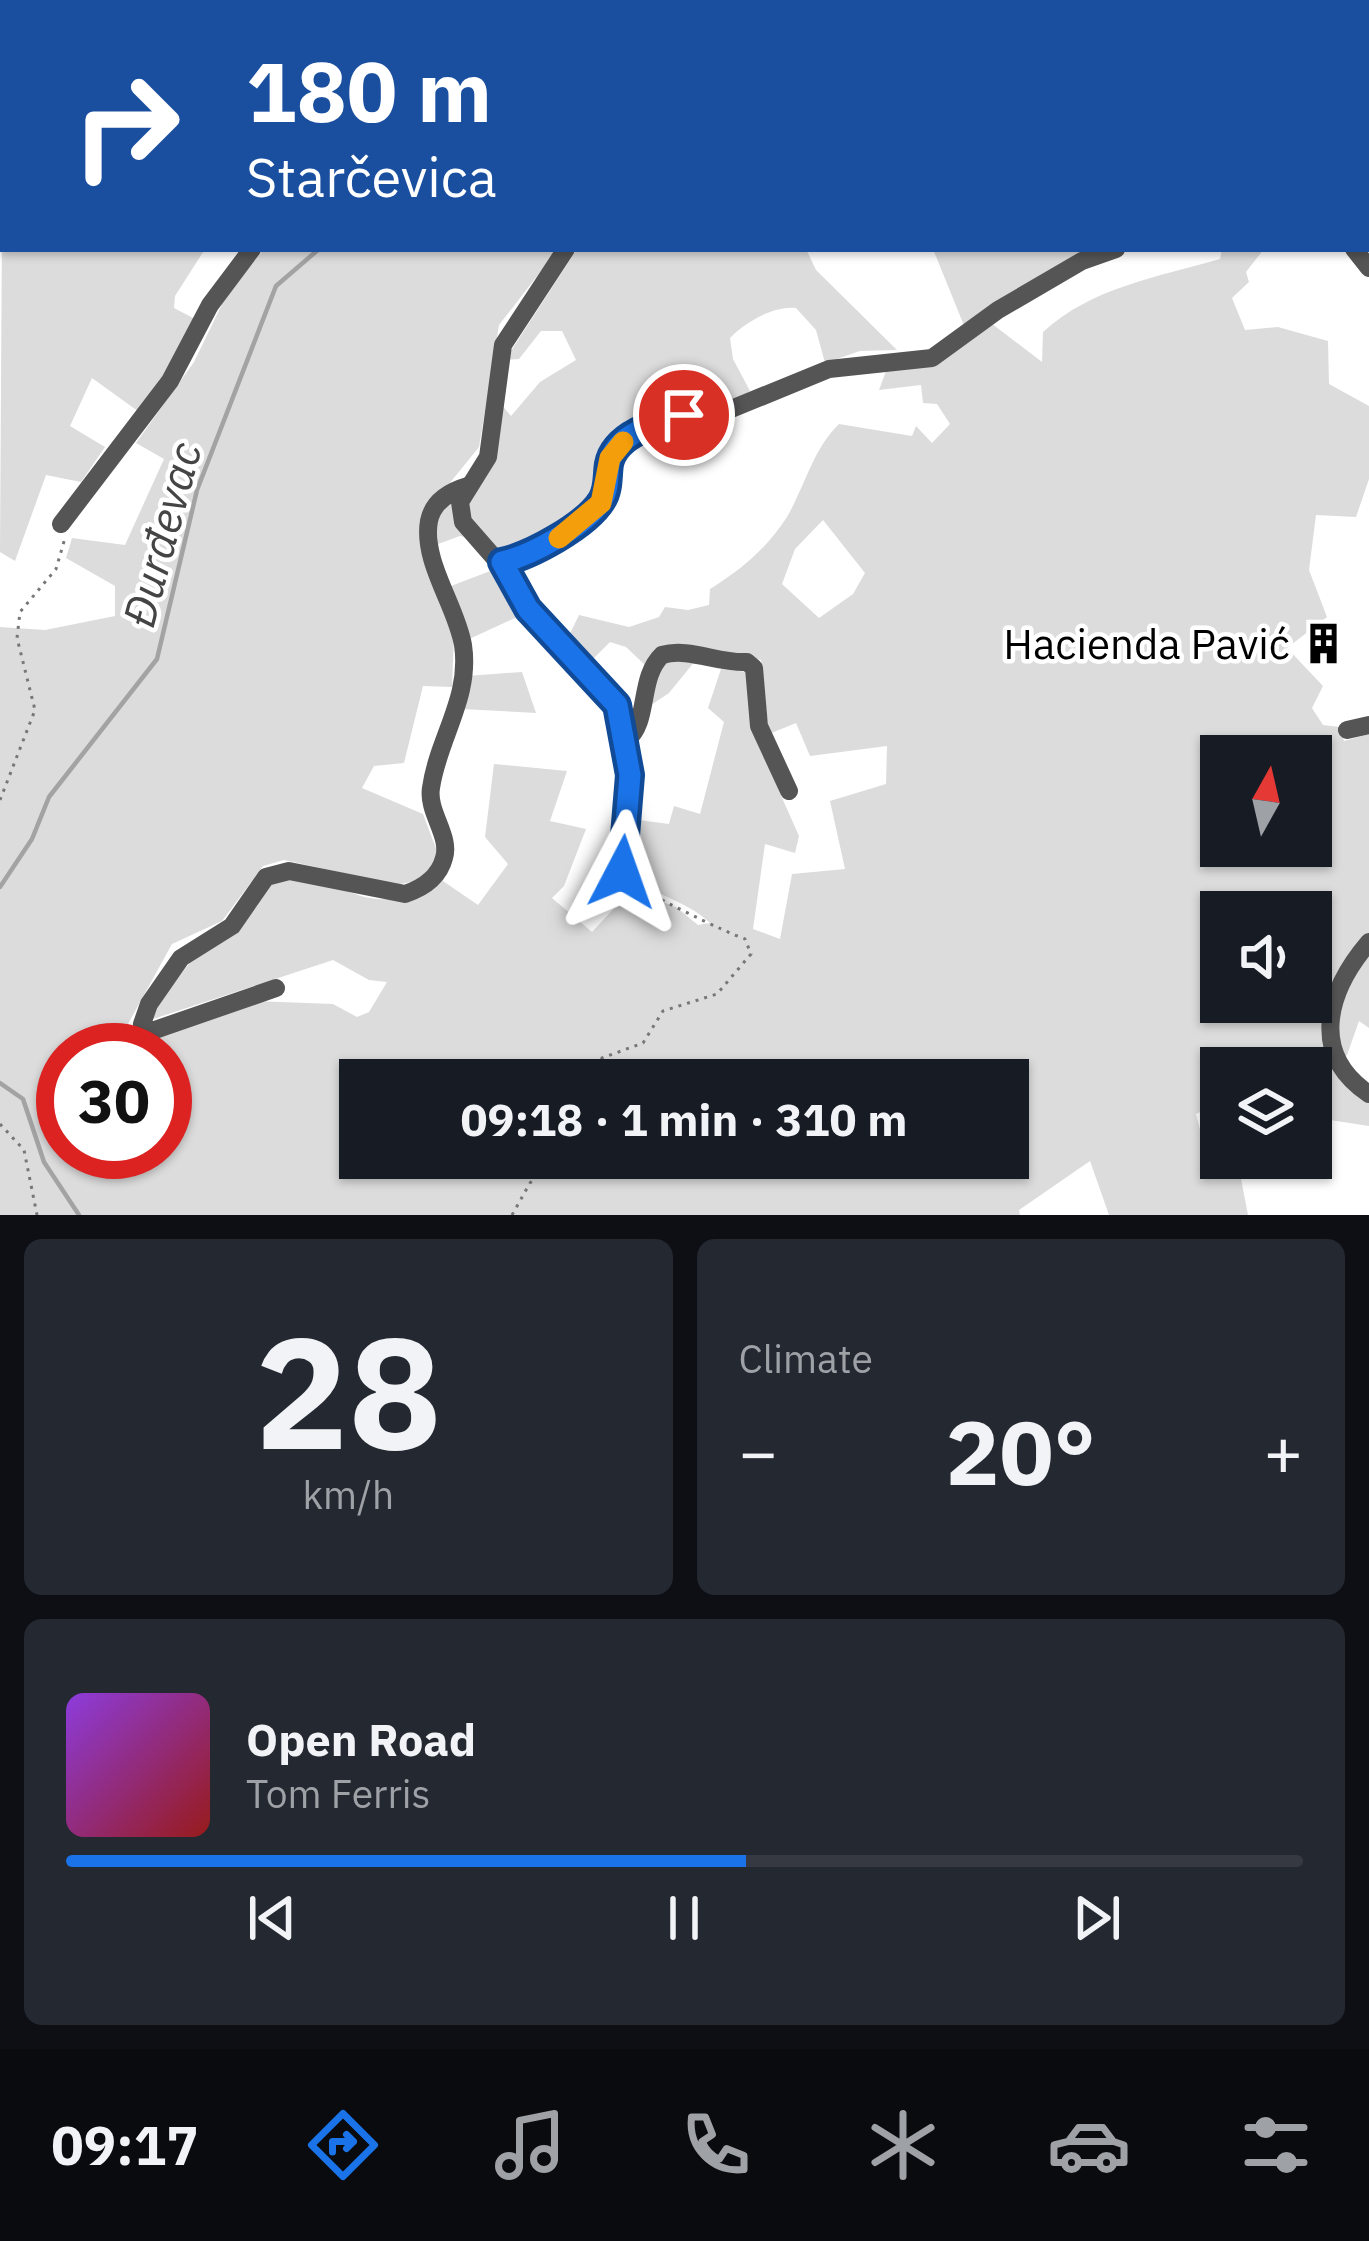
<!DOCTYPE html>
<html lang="en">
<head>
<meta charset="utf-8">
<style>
  :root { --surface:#171b24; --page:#242831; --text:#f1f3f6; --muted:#9ea1a6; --line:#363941; --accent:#1a73e8 }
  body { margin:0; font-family:"IBM Plex Sans",sans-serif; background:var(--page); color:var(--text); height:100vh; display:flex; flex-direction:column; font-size:45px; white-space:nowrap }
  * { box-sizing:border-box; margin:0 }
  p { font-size:39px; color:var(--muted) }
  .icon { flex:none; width:66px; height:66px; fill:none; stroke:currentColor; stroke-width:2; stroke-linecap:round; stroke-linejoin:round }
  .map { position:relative; height:1215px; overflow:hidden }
  .details { display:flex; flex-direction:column; gap:24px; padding:24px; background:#0d0f14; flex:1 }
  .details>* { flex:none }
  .guide { position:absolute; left:0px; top:0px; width:1371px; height:252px; box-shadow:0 3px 9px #0004; background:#1a4fa0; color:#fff; overflow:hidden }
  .needle { width:78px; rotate:8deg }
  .fabs { position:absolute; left:1200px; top:735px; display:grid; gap:24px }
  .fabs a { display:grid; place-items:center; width:132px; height:132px; border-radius:0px; background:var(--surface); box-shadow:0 3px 9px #0004; font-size:60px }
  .speed { position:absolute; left:36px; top:1023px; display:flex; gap:24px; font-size:60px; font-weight:700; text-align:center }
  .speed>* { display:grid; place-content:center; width:156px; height:156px; border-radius:50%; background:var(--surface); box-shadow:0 3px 9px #0004; line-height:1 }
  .speed .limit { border:18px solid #d22; background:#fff; color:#111 }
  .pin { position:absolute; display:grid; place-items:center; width:102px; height:102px; color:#fff; margin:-51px; border:6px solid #fff; border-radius:50%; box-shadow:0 3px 12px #0007 }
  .me { position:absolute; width:132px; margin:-66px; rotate:4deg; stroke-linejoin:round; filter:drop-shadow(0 0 9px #0008) }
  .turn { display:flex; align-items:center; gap:42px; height:252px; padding:0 48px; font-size:54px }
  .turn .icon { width:156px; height:156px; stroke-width:2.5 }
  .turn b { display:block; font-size:84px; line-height:102px }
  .big { font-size:90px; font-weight:800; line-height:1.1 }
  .details .card { flex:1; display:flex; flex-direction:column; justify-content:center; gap:18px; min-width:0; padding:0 42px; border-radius:18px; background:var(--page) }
  .details .dial { align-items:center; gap:0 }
  .dial b { font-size:156px; line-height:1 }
  .song { display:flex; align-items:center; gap:36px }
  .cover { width:144px; height:144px; border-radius:18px; background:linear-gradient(135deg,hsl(270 70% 55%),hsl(0 70% 35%)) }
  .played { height:12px; border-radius:6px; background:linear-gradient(90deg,var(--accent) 55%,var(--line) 55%) }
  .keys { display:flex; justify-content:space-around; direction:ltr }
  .heat { display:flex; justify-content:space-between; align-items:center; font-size:66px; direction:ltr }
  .details .tiles { flex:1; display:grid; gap:24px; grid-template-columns:1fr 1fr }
  .card:last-child { grid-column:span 2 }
  .trip { position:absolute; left:339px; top:1059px; width:690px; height:120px; border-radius:0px; background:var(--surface); box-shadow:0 3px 9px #0004; font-weight:800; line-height:120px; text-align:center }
  .menu { display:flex; height:192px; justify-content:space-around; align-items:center; background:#090b0e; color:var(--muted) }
  .menu .icon { width:84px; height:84px }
  .menu .current { color:var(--accent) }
  .menu b { font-size:54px; color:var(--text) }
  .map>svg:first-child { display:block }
  .green { fill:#dcdcdc; fill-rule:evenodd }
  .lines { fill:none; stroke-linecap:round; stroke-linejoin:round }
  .stream { stroke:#a3a3a3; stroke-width:4.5 }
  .path { stroke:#777; stroke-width:3; stroke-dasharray:3 6; stroke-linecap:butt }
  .minor { stroke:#555; stroke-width:18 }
  .route-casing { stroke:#114b97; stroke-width:30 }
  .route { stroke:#1a73e8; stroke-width:21 }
  .slow { stroke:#f59e0b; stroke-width:21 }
  .labels { text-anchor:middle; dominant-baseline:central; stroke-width:9; stroke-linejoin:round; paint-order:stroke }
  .poi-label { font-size:42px; fill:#000; stroke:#fff; text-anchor:end }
  .water-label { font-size:45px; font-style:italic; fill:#444; stroke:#fff }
</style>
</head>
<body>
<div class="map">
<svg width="1369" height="1215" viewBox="0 0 1369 1215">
  <rect width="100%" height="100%" fill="#fff"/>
  <!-- green -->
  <g class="green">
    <polygon points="23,0 426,0 22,3"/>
    <polygon points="904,0 1369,0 1369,229 1368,3"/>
    <polygon points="3,58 3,249 205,249 175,296 174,308 195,319 142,414 92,378 70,426 105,447 81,482 46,475 15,561 0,552"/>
    <path d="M264 249H558L499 325 479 447 428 510 454 636 452 687 423 686 404 763 374 766 362 788 423 814 437 851C431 873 417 885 393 884L284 860 263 866 222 921 172 944 128 1024 132 1034 150 1040 251 1001 333 1004 357 1017 369 1012 387 982 369 980 333 960 147 1021C171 986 246 882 288 876 319 872 354 902 388 899 404 897 424 885 440 879L478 905 508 864 485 837 494 764 567 771 550 821 586 829 564 886 552 898 592 932 631 890 676 907 698 925 710 923C686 899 649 896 626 869L631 819 669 824 674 806 700 814 724 722 708 708 721 669 748 672C749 733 775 781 799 836L795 853 765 844 753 929 780 939 792 874 845 869 830 801 886 784 887 746 810 756 796 723 769 734 761 660 683 646 646 666 626 647 610 642 587 665 564 646 579 615 629 627 659 617 665 607 688 610 709 605 710 589C741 570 767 548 787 517 805 486 813 449 839 424L912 436 916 426 932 443 950 424 937 404 923 403 921 385 879 390 886 371 926 367 991 323 1042 362 1043 332C1092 287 1158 277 1220 259L1222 249H1264L1246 272 1249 282 1232 298 1245 330 1278 327 1328 341 1329 384 1369 406V479L1356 517 1316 515 1309 570 1327 617 1287 648 1323 686 1312 708 1323 725 1340 727 1344 741 1369 734V1028L1359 1021 1347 1055 1332 1064 1340 1080 1369 1100V1126L1330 1120 1311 1084V1068H1221V1103L1196 1114 1204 1145 1221 1143V1158H1237L1248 1215H1109L1090 1161 1019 1210 1020 1215H0V627L45 630 115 616V586L66 558 72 538 125 545 164 459 136 443 194 362 225 298ZM823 520 865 573 853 594 819 618 782 584 795 549ZM1221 756H1311V846H1221ZM1221 912H1311V1002H1221ZM63 1050H165V1152H63ZM360 1080H1008V1158H360Z"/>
    <path d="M577 249H806L816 270 897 350 860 351 825 363 816 330 796 308C773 306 745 322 730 338L733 359 750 391 727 406H674L625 421 598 466V488L573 519 558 532 505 554C486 546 468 524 467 504L500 403 511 416 540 382 576 360 562 331H541L519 359 505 360Z"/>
    <polygon points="933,249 1093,249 965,328"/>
    <polygon points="452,499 471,538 460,536 438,544 437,515"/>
    <polygon points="493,570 526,613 467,640 451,586"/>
    <polygon points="661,661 695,661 669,693 645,709"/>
    <polygon points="522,672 536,713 462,709 467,676"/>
  </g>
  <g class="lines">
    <!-- stream -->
    <g class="stream">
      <polyline points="413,3 415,0"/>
      <polyline points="0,887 32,839 49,797 157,659 197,490 276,286 319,249"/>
      <polyline points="0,1083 23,1099 44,1162 79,1215"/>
    </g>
    <!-- path -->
    <g class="path">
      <polyline points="118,3 121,0"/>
      <polyline points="0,143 3,141"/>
      <polyline points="0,800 35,710 17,638 20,612 56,569 65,538"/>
      <path d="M584 1080 602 1058 643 1043 663 1011 717 994 751 954 745 939C727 933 640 891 631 881"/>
      <polyline points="0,1124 24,1150 37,1215"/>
      <polyline points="512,1215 530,1183 554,1158"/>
    </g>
    <!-- minor -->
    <g class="minor">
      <polyline points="432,3 435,0"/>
      <polyline points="737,3 738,0"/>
      <polyline points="566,249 503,345 488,457 460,502 463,522 498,562 557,540 601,503 612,454 657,422 719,414 829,369 932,358 998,310 1082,261 1116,249"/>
      <polyline points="1354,249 1369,268"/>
      <polyline points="61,524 170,381 210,305 252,249"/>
      <polyline points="502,562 528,609 617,705 630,775 622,872"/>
      <polyline points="1347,730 1369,725"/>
      <path d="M627 740C650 721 638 678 662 655 689 647 719 664 747 662L754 668 759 726 789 791"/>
      <path d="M1369 942C1328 990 1308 1053 1369 1094"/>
      <path d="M276 988 152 1031 142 1024 149 1004 181 958 232 926 266 877 289 871 405 894C423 888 439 877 444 858 451 836 427 812 431 788 438 738 471 698 463 645 456 605 422 562 429 521 433 501 451 491 468 486"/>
    </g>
  </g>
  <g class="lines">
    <defs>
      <path id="route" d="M622 872 630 775 617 705 528 609 502 562C530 556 586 526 602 500 609 489 607 476 609 464 615 433 659 422 684 415"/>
    </defs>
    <!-- route casing -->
    <use href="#route" class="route-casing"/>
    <!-- route -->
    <use href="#route" class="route"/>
    <!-- slow -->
    <polyline class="slow" points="559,538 601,503 610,458 623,442"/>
  </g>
  <!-- icons -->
  <defs>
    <symbol id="building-bare" viewBox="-9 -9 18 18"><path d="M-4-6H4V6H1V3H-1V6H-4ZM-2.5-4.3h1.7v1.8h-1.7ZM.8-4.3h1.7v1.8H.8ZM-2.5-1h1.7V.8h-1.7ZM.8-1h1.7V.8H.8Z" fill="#000" stroke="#fff" stroke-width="2.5" paint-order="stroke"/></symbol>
  </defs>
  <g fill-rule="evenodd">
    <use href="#building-bare" x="1294" y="614" width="59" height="59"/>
  </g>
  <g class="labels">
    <!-- poi labels -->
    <g class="poi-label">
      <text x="1290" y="643">Hacienda Pavić</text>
    </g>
    <!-- water labels -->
    <g class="water-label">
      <text transform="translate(161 534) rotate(-75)">Đurđevac</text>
    </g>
  </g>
</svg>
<div class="fabs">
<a><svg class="needle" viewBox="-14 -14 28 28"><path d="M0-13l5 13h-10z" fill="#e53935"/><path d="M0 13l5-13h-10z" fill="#9ea1a6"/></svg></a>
<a><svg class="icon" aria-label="sound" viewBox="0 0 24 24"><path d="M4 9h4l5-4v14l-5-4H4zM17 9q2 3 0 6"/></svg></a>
<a><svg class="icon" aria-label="layers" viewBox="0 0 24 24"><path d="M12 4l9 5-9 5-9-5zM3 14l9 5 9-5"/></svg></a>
</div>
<div class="speed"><div class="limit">30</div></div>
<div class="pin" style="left:684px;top:415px;background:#d93025"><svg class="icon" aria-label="arrive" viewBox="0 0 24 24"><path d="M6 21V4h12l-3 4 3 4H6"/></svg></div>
<svg class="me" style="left:622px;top:872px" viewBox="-20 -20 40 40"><path d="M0-17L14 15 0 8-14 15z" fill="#1a73e8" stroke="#fff" stroke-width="4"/></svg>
<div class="trip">09:18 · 1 min · 310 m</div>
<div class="guide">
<div class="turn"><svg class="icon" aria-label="right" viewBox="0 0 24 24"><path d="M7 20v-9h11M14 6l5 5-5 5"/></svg><div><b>180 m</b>Starčevica</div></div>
</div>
</div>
<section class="details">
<div class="tiles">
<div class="card dial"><b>28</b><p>km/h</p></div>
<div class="card"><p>Climate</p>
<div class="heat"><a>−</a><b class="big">20°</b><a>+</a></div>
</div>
<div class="card">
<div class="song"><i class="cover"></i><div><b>Open Road</b><p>Tom Ferris</p></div></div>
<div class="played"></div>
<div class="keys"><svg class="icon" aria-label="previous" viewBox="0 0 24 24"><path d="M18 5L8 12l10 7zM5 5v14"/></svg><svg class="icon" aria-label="pause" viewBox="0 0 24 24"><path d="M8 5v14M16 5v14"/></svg><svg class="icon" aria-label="next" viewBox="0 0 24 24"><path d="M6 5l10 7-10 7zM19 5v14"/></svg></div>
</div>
</div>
</section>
<nav class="menu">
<b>09:17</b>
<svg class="icon current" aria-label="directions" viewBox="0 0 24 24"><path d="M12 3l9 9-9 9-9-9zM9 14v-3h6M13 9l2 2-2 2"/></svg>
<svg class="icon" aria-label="music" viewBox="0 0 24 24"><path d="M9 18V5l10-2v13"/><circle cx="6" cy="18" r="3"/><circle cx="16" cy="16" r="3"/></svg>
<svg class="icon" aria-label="phone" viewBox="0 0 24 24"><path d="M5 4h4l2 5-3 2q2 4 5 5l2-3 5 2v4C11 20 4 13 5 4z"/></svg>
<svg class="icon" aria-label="climate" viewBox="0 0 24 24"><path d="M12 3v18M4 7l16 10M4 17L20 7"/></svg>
<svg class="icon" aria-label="car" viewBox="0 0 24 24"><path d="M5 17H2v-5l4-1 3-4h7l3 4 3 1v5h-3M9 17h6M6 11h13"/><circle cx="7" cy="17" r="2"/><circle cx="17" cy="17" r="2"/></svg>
<svg class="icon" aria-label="filters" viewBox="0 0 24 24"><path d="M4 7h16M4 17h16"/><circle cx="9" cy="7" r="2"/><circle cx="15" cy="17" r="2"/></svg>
</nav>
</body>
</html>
